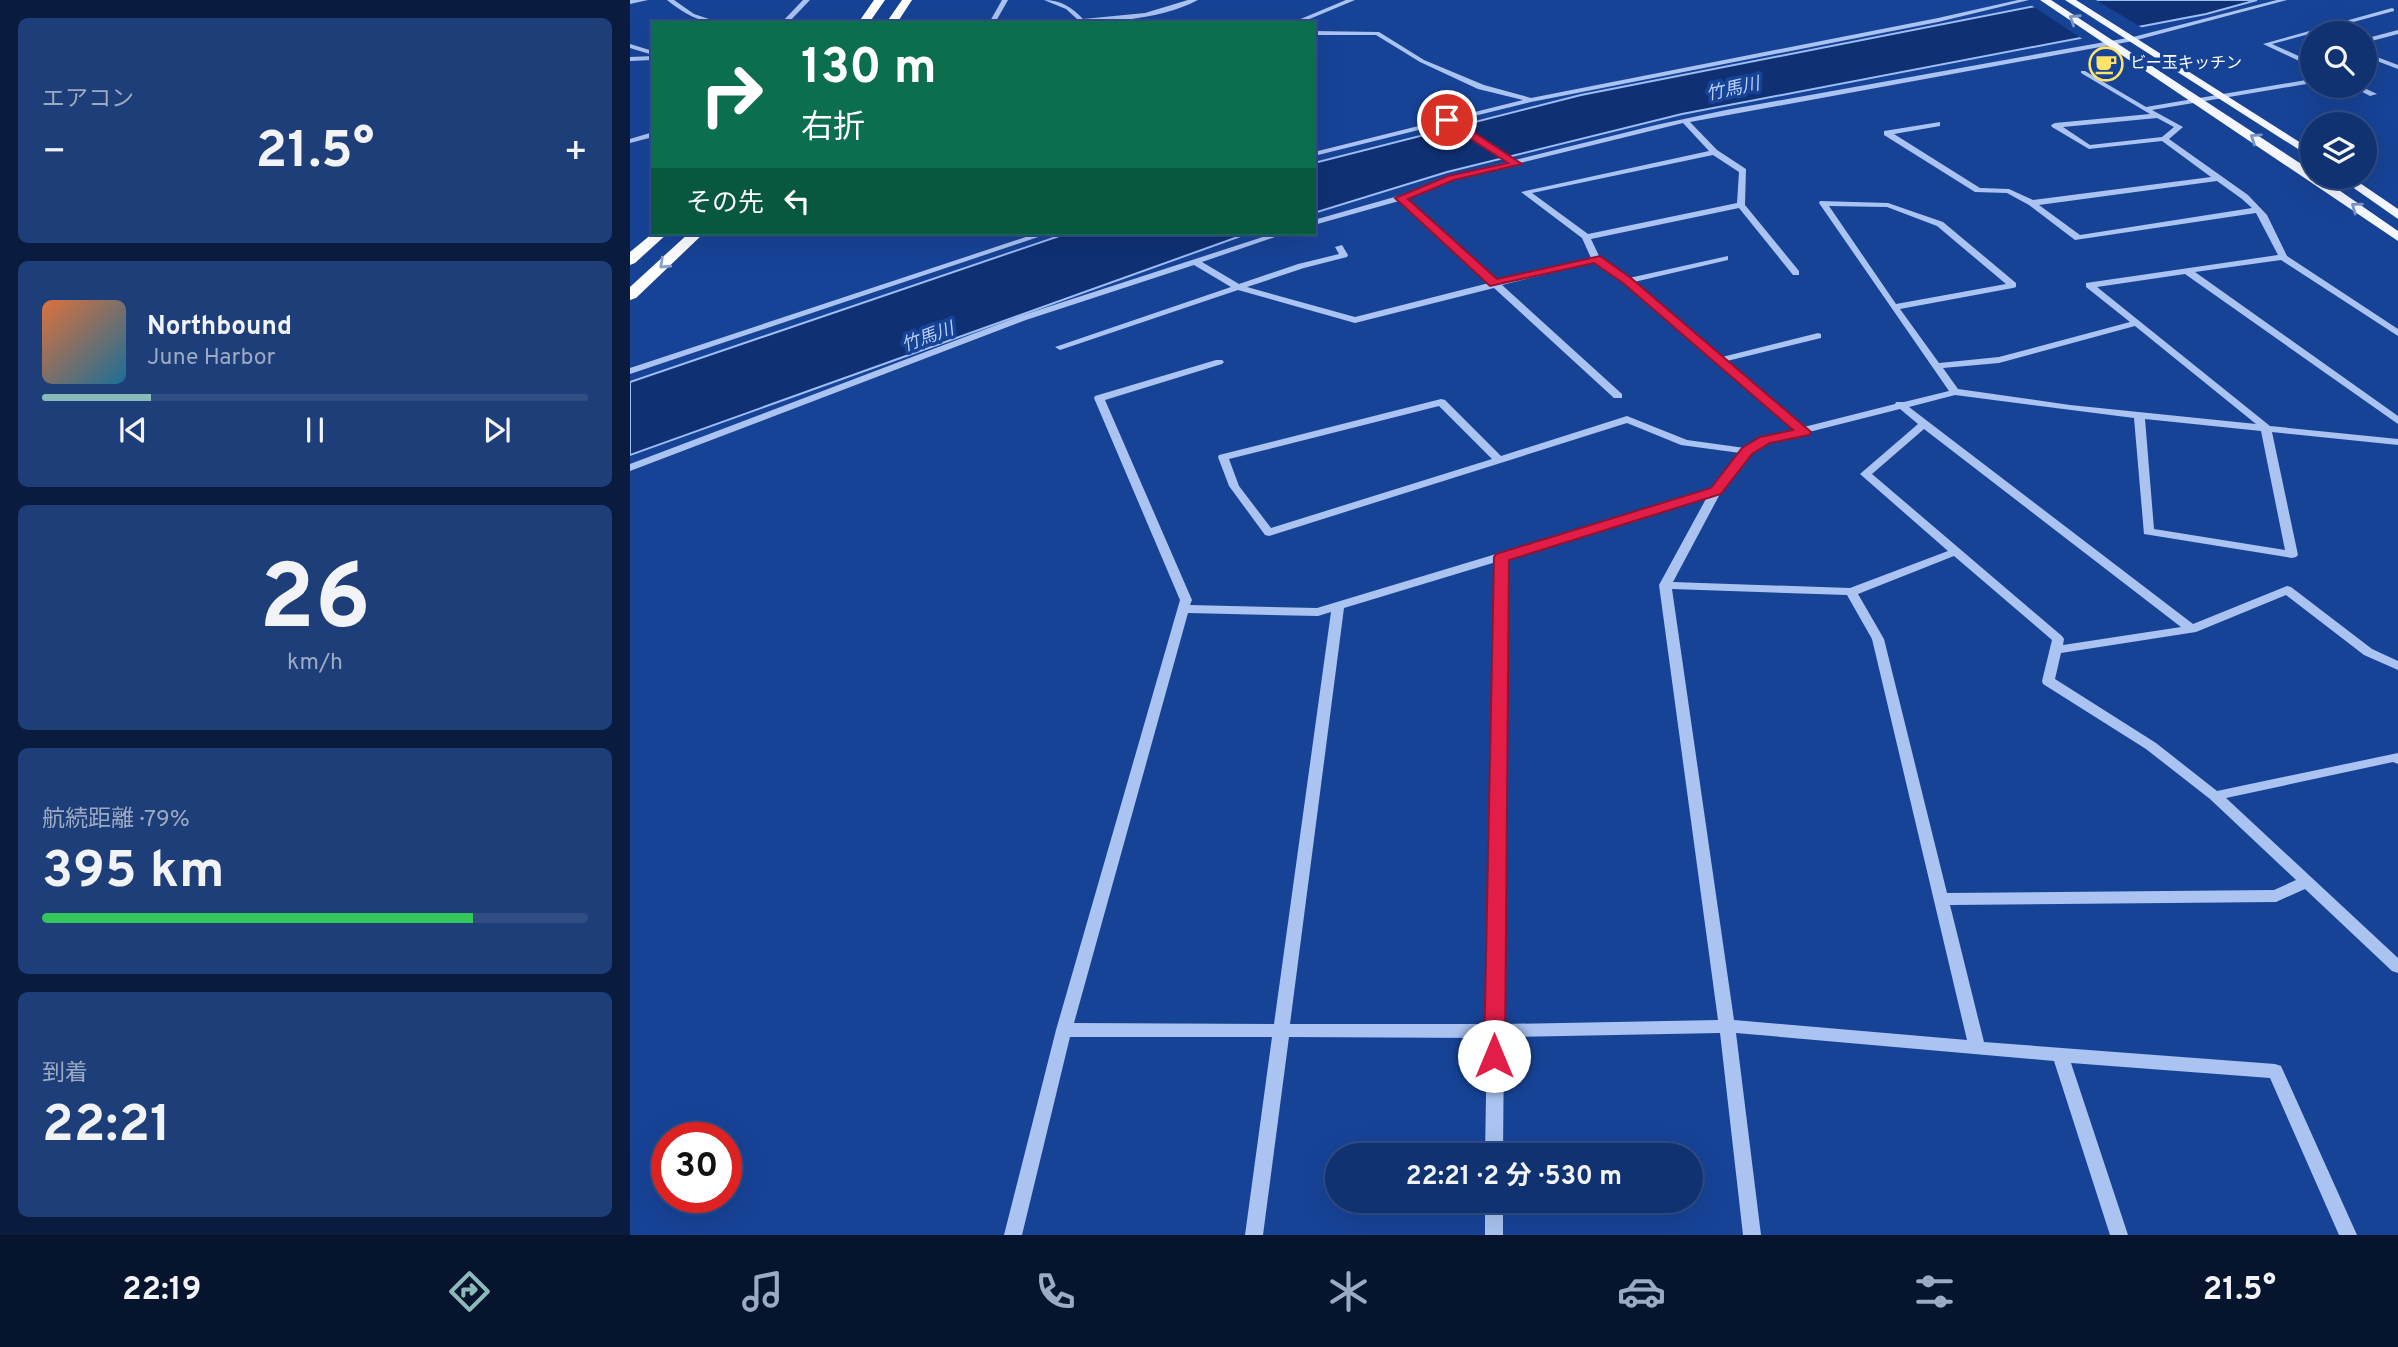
<!DOCTYPE html>
<html lang="ja">
<head>
<meta charset="utf-8">
<style>
  :root { --surface:#113271; --page:#1e3e79; --text:#f1f3f6; --muted:#9caac3; --line:#304d84; --accent:#8bbbb9 }
  body { margin:0; font-family:Overpass,"Noto Sans JP",sans-serif; background:var(--page); color:var(--text); height:100vh; display:flex; flex-direction:column; font-size:26px; white-space:nowrap }
  * { box-sizing:border-box; margin:0 }
  p { font-size:23px; color:var(--muted) }
  .icon { flex:none; width:38px; height:38px; fill:none; stroke:currentColor; stroke-width:2; stroke-linecap:round; stroke-linejoin:round }
  .map { position:relative; flex:1; overflow:hidden }
  .sheet { display:flex; flex-direction:column; gap:18px; padding:18px; background:#091c3e; width:630px }
  .sheet>* { flex:none }
  .hud { position:absolute; left:21px; top:21px; width:665px; height:214px; border-radius:0px; box-shadow:0 7px 28px #0002,0 0 0 2px var(--line); background:#0b6e4f; color:#fff; overflow:hidden }
  .fabs { position:absolute; left:1670px; top:21px; display:grid; gap:14px }
  .fabs a { display:grid; place-items:center; width:77px; height:77px; border-radius:50%; background:var(--surface); box-shadow:0 7px 28px #0002,0 0 0 2px var(--line); font-size:35px }
  .speed { position:absolute; left:21px; top:1122px; display:flex; gap:14px; font-size:35px; font-weight:700; text-align:center }
  .speed>* { display:grid; place-content:center; width:91px; height:91px; border-radius:50%; background:var(--surface); box-shadow:0 7px 28px #0002,0 0 0 2px var(--line); line-height:1 }
  .speed .limit { border:10px solid #d22; background:#fff; color:#111 }
  .pin { position:absolute; display:grid; place-items:center; width:60px; height:60px; color:#fff; margin:-30px; border:4px solid #fff; border-radius:50%; box-shadow:0 2px 7px #0007 }
  .me { position:absolute; width:77px; margin:-38px; rotate:0deg; stroke-linejoin:round; filter:drop-shadow(0 0 5px #0008) }
  .turn { display:flex; align-items:center; gap:24px; height:147px; padding:0 35px; font-size:32px }
  .turn .icon { width:91px; height:91px; stroke-width:2.5 }
  .turn b { display:block; font-size:49px; line-height:60px }
  .then { display:flex; align-items:center; height:66px; padding:0 35px; background:#0003; gap:14px; font-size:26px }
  .big { font-size:52px; font-weight:700; line-height:1.1 }
  .sheet .widget { flex:1; display:flex; flex-direction:column; justify-content:center; gap:10px; min-width:0; padding:0 24px; border-radius:10px; background:var(--page) }
  .sheet .dial { align-items:center; gap:0 }
  .dial b { font-size:91px; line-height:1 }
  .song { display:flex; align-items:center; gap:21px }
  .cover { width:84px; height:84px; border-radius:10px; background:linear-gradient(135deg,hsl(20 70% 55%),hsl(200 70% 35%)) }
  .played { height:7px; border-radius:4px; background:linear-gradient(90deg,var(--accent) 20%,var(--line) 20%) }
  .keys { display:flex; justify-content:space-around; direction:ltr }
  .heat { display:flex; justify-content:space-between; align-items:center; font-size:38px; direction:ltr }
  .charge { height:10px; border-radius:5px; background:linear-gradient(90deg,#34c759 79%,var(--line) 0) }
  .trip { position:absolute; left:695px; top:1143px; width:378px; height:70px; border-radius:35px; background:var(--surface); box-shadow:0 7px 28px #0002,0 0 0 2px var(--line); font-weight:700; line-height:70px; text-align:center }
  .dock { display:flex; height:112px; justify-content:space-around; align-items:center; background:#07142d; color:var(--muted) }
  .dock .icon { width:49px; height:49px }
  .dock .active { color:var(--accent) }
  .dock b { font-size:32px; color:var(--text) }
  main { display:flex; flex:1; min-height:0 }
  .map>svg:first-child { display:block }
  .water { fill:#0f3174; stroke:#9dbdf4; stroke-width:2 }
  .pier { fill:#174397 }
  .lines { fill:none; stroke-linecap:round; stroke-linejoin:round }
  .minor { fill:#aac3f1; fill-rule:evenodd }
  .major { fill:#f4f7ff; fill-rule:evenodd }
  .highway { fill:#fff; fill-rule:evenodd }
  .oneway { stroke:#7a94c6 }
  .oneway2 { stroke:#8ba1cb }
  .route { fill:#e11d48; stroke:#92132f; stroke-width:2 }
  .labels { text-anchor:middle; dominant-baseline:central; stroke-width:7; stroke-linejoin:round; paint-order:stroke }
  .far-poi-label { font-size:16px; fill:#fff; stroke:#174397; text-anchor:start }
  .far-water-label { font-size:18px; font-style:italic; fill:#b7cef8; stroke:#174397 }
</style>
</head>
<body>
<main>
<section class="sheet">
<div class="widget"><p>エアコン</p>
<div class="heat"><a>−</a><b class="big">21.5°</b><a>+</a></div>
</div>
<div class="widget">
<div class="song"><i class="cover"></i><div><b>Northbound</b><p>June Harbor</p></div></div>
<div class="played"></div>
<div class="keys"><svg class="icon" aria-label="previous" viewBox="0 0 24 24"><path d="M18 5L8 12l10 7zM5 5v14"/></svg><svg class="icon" aria-label="pause" viewBox="0 0 24 24"><path d="M8 5v14M16 5v14"/></svg><svg class="icon" aria-label="next" viewBox="0 0 24 24"><path d="M6 5l10 7-10 7zM19 5v14"/></svg></div>
</div>
<div class="widget dial"><b>26</b><p>km/h</p></div>
<div class="widget"><p>航続距離 · 79%</p><b class="big">395 km</b><div class="charge"></div></div>
<div class="widget"><p>到着</p><b class="big">22:21</b></div>
</section>
<div class="map">
<svg width="1768" height="1235" viewBox="0 0 1768 1235">
  <rect width="100%" height="100%" fill="#174397"/>
  <!-- water -->
  <g class="water">
    <polygon points="1436,0 1627,0 1576,14 1052,114 817,172 684,213 684,163 951,95"/>
    <polygon points="438,233 619,233 0,455 0,382"/>
  </g>
  <!-- pier -->
  <polygon class="pier" points="1422,0 1466,0 1514,29 1454,40 1401,5"/>
  <g class="lines">
    <!-- minor -->
    <g class="minor">
      <polygon points="0,0 18,0 0,4"/>
      <path d="M37 0H44L64 14 91 23C70 23 53 13 37 0Z"/>
      <polygon points="173,0 180,0 158,23 151,23"/>
      <polygon points="372,0 378,0 365,23 359,23"/>
      <path d="M414 0C430 0 442 7 453 19L515 13 558 0H568C528 21 470 23 426 23L447 19 436 9Z"/>
      <polygon points="716,0 725,0 670,23 661,23"/>
      <path d="M1388 0H1399L1308 22 901 102 824 121 885 160 1026 125 1096 110 1503 37 1647 0H1657L1503 41 1060 122 1087 150 1116 169 1115 205 1169 271V275H1163L1109 208 961 239 970 258 999 278 1098 256V260L1004 282 1092 357 1188 333 1191 334V338L1097 361 1174 427 1265 404 1266 402H1274L1319 391 1189 203 1190 201 1258 203 1313 222 1386 283V287L1383 288 1270 309 1309 363 1369 357 1500 322 1456 287V283L1648 255 1626 213 1445 240 1399 205 1377 193 1345 192 1254 135V131L1310 122V126L1264 134 1350 188 1379 189 1403 200 1581 177 1532 141 1459 149 1422 127 1421 125 1425 123 1520 114 1451 73V71H1455L1516 107 1682 79V83L1522 110 1553 127 1539 139 1618 195 1637 215 1657 256 1768 329V336L1651 260 1565 272 1768 416V424L1555 274 1467 287 1640 426 1768 439V445L1642 432 1668 555 1666 557 1662 558 1514 534 1504 418 1325 395 1279 407 1563 624 1657 586 1661 587 1742 649 1768 661V670L1734 655 1656 595 1566 632 1431 653 1425 679 1526 743 1587 791 1768 753V764L1763 762 1596 798 1768 958V973L1762 971 1675 889 1646 902 1320 905 1354 1042 1645 1064 1651 1066 1727 1235H1709L1640 1078 1441 1063 1498 1235H1480L1424 1061 1106 1033 1131 1235H1113L1090 1033 874 1037 873 1155H855L857 1038 659 1037 633 1235H615L642 1037H440L392 1235H374L426 1030 550 600 464 398 465 396 586 360H592L594 362 592 364 475 400 562 600 560 605 687 608 1082 489 1110 453 1051 445 997 423 639 536 635 535 599 486 588 457 589 455 811 399 815 400 871 456 997 416 1057 440 1115 448 1131 438 1165 429 994 283 965 262 872 285 992 394V398H984L864 288 725 323 608 290 433 349 430 350 425 347 601 287 564 265 396 320 0 471V464L390 316 645 233H657L572 262 609 284 668 264 709 254 705 247 712 245 718 255 717 257 674 268 617 287 725 317 859 283 769 201 684 225V220L768 196 818 176 878 162 817 123 684 156V152L893 100 848 89 790 62 746 35H684V31L749 32 794 60 854 85 901 98 1308 18ZM1527 118 1544 127 1532 137 1460 145 1433 127ZM1053 123 1079 151 891 192 952 238 961 258 867 281 777 199 824 180 883 165 887 166 890 163ZM1083 155 1109 172 1107 203 958 234 902 193ZM1587 181 1612 199 1622 208 1450 235 1409 205ZM1199 206 1257 207 1307 226 1376 284 1266 304ZM1505 326 1626 424 1440 405 1328 389 1313 368 1369 363ZM809 406 862 459 641 528 609 486 599 459ZM1270 409 1288 424 1230 474 1318 551 1220 588 1043 582 1091 492 1121 453 1139 442 1178 434 1179 432ZM1515 419 1631 431 1655 550 1524 529ZM1294 429 1551 627 1433 645 1434 639 1432 636 1242 474ZM1077 497 1029 585 1088 1020 874 1024 878 558ZM1324 556 1422 640 1412 681 1413 684 1516 749 1580 799 1666 880 1644 890 1317 893 1254 639 1228 594ZM866 562 858 1024H660L714 608ZM1042 589 1217 595 1242 639 1337 1040 1104 1020ZM701 612 644 1024 444 1023 558 613 688 616Z"/>
      <polygon points="1762,8 1764,9 1764,11 1642,44 1682,62 1682,67 1633,44"/>
      <polygon points="1768,30 1768,34 1734,43 1734,39"/>
      <polygon points="0,44 23,51 23,55 0,48"/>
      <polygon points="1734,52 1768,65 1768,69 1734,56"/>
      <polygon points="23,56 23,60 0,61 0,57"/>
      <polygon points="1721,86 1730,86 1747,94 1740,96"/>
      <polygon points="23,132 23,137 0,143 0,139"/>
      <polygon points="408,233 420,233 0,374 0,368"/>
      <rect x="855" y="1200" width="18" height="35"/>
    </g>
    <!-- major -->
    <g class="major">
      <polygon points="1410,0 1421,0 1682,171 1682,177 1690,177 1768,231 1768,241"/>
      <polygon points="1435,0 1446,0 1682,150 1682,158"/>
      <polygon points="1708,177 1721,177 1768,209 1768,219"/>
    </g>
    <!-- highway -->
    <g class="highway">
      <polygon points="244,0 255,0 239,23 228,23"/>
      <polygon points="272,0 282,0 267,23 256,23"/>
      <polygon points="23,233 38,233 5,263 0,265 0,252"/>
      <polygon points="59,233 74,233 6,298 0,300 0,287"/>
    </g>
  </g>
  <!-- one-way arrows -->
  <defs><path id="oneway-chevron" d="M-2-3.5L2.5 0L-2 3.5" fill="none" stroke-width="1.6" stroke-linecap="round" stroke-linejoin="round" transform="scale(1.75)"/></defs>
  <g class="oneway">
    <use href="#oneway-chevron" transform="translate(1444 19) rotate(-147)"/>
    <use href="#oneway-chevron" transform="translate(1625 138) rotate(-146)"/>
    <use href="#oneway-chevron" transform="translate(1726 207) rotate(-144)"/>
  </g>
  <use class="oneway2" href="#oneway-chevron" transform="translate(34 264) rotate(137)"/>
  <!-- route -->
  <polygon class="route" points="814,117 821,117 892,164 824,180 778,199 867,279 970,256 1001,278 1181,432 1179,435 1140,443 1122,454 1091,494 879,560 875,1056 872,1062 864,1065 857,1062 854,1056 864,557 866,554 1081,488 1112,448 1130,437 1163,430 993,283 964,263 860,286 765,198 818,176 878,163 814,122"/>
  <!-- icons -->
  <defs>
    <symbol id="cafe-ring" viewBox="-11 -11 22 22"><circle r="9.5" fill="#174397" stroke="#ffe26a" stroke-width="1.5"/><path d="M-5.5-4.5H6V0H3Q3 3.5 0 3.5H-2.5Q-5.5 3.5-5.5 0ZM3-3.2v2h1.7v-2ZM-6 4.5H4V6H-6Z" fill="#ffe26a"/></symbol>
  </defs>
  <g fill-rule="evenodd">
    <use href="#cafe-ring" x="1457" y="45" width="38" height="38"/>
  </g>
  <g class="labels">
    <!-- far-poi labels -->
    <g class="far-poi-label">
      <text x="1500" y="64">ビー玉キッチン</text>
    </g>
    <!-- far-water labels -->
    <g class="far-water-label">
      <text transform="translate(1103 90) rotate(-12)">竹馬川</text>
      <text transform="translate(298 338) rotate(-20)">竹馬川</text>
    </g>
  </g>
</svg>
<div class="fabs">
<a><svg class="icon" aria-label="search" viewBox="0 0 24 24"><circle cx="10" cy="10" r="6"/><path d="M15 15l6 6"/></svg></a>
<a><svg class="icon" aria-label="layers" viewBox="0 0 24 24"><path d="M12 4l9 5-9 5-9-5zM3 14l9 5 9-5"/></svg></a>
</div>
<div class="speed"><div class="limit">30</div></div>
<div class="pin" style="left:817px;top:120px;background:#d93025"><svg class="icon" aria-label="arrive" viewBox="0 0 24 24"><path d="M6 21V4h12l-3 4 3 4H6"/></svg></div>
<svg class="me" style="left:864px;top:1056px" viewBox="-20 -20 40 40"><circle r="19" fill="#fff"/><path d="M0-13L10 11 0 6-10 11z" fill="#e11d48"/></svg>
<div class="trip">22:21 · 2 分 · 530 m</div>
<div class="hud">
<div class="turn"><svg class="icon" aria-label="right" viewBox="0 0 24 24"><path d="M7 20v-9h11M14 6l5 5-5 5"/></svg><div><b>130 m</b>右折</div></div>
<div class="then">その先<svg class="icon" aria-label="left" viewBox="0 0 24 24"><path d="M17 20v-9H6M10 6l-5 5 5 5"/></svg></div>
</div>
</div>
</main>
<nav class="dock">
<b>22:19</b>
<svg class="icon active" aria-label="directions" viewBox="0 0 24 24"><path d="M12 3l9 9-9 9-9-9zM9 14v-3h6M13 9l2 2-2 2"/></svg>
<svg class="icon" aria-label="music" viewBox="0 0 24 24"><path d="M9 18V5l10-2v13"/><circle cx="6" cy="18" r="3"/><circle cx="16" cy="16" r="3"/></svg>
<svg class="icon" aria-label="phone" viewBox="0 0 24 24"><path d="M5 4h4l2 5-3 2q2 4 5 5l2-3 5 2v4C11 20 4 13 5 4z"/></svg>
<svg class="icon" aria-label="climate" viewBox="0 0 24 24"><path d="M12 3v18M4 7l16 10M4 17L20 7"/></svg>
<svg class="icon" aria-label="car" viewBox="0 0 24 24"><path d="M5 17H2v-5l4-1 3-4h7l3 4 3 1v5h-3M9 17h6M6 11h13"/><circle cx="7" cy="17" r="2"/><circle cx="17" cy="17" r="2"/></svg>
<svg class="icon" aria-label="filters" viewBox="0 0 24 24"><path d="M4 7h16M4 17h16"/><circle cx="9" cy="7" r="2"/><circle cx="15" cy="17" r="2"/></svg>
<b>21.5°</b>
</nav>
</body>
</html>
